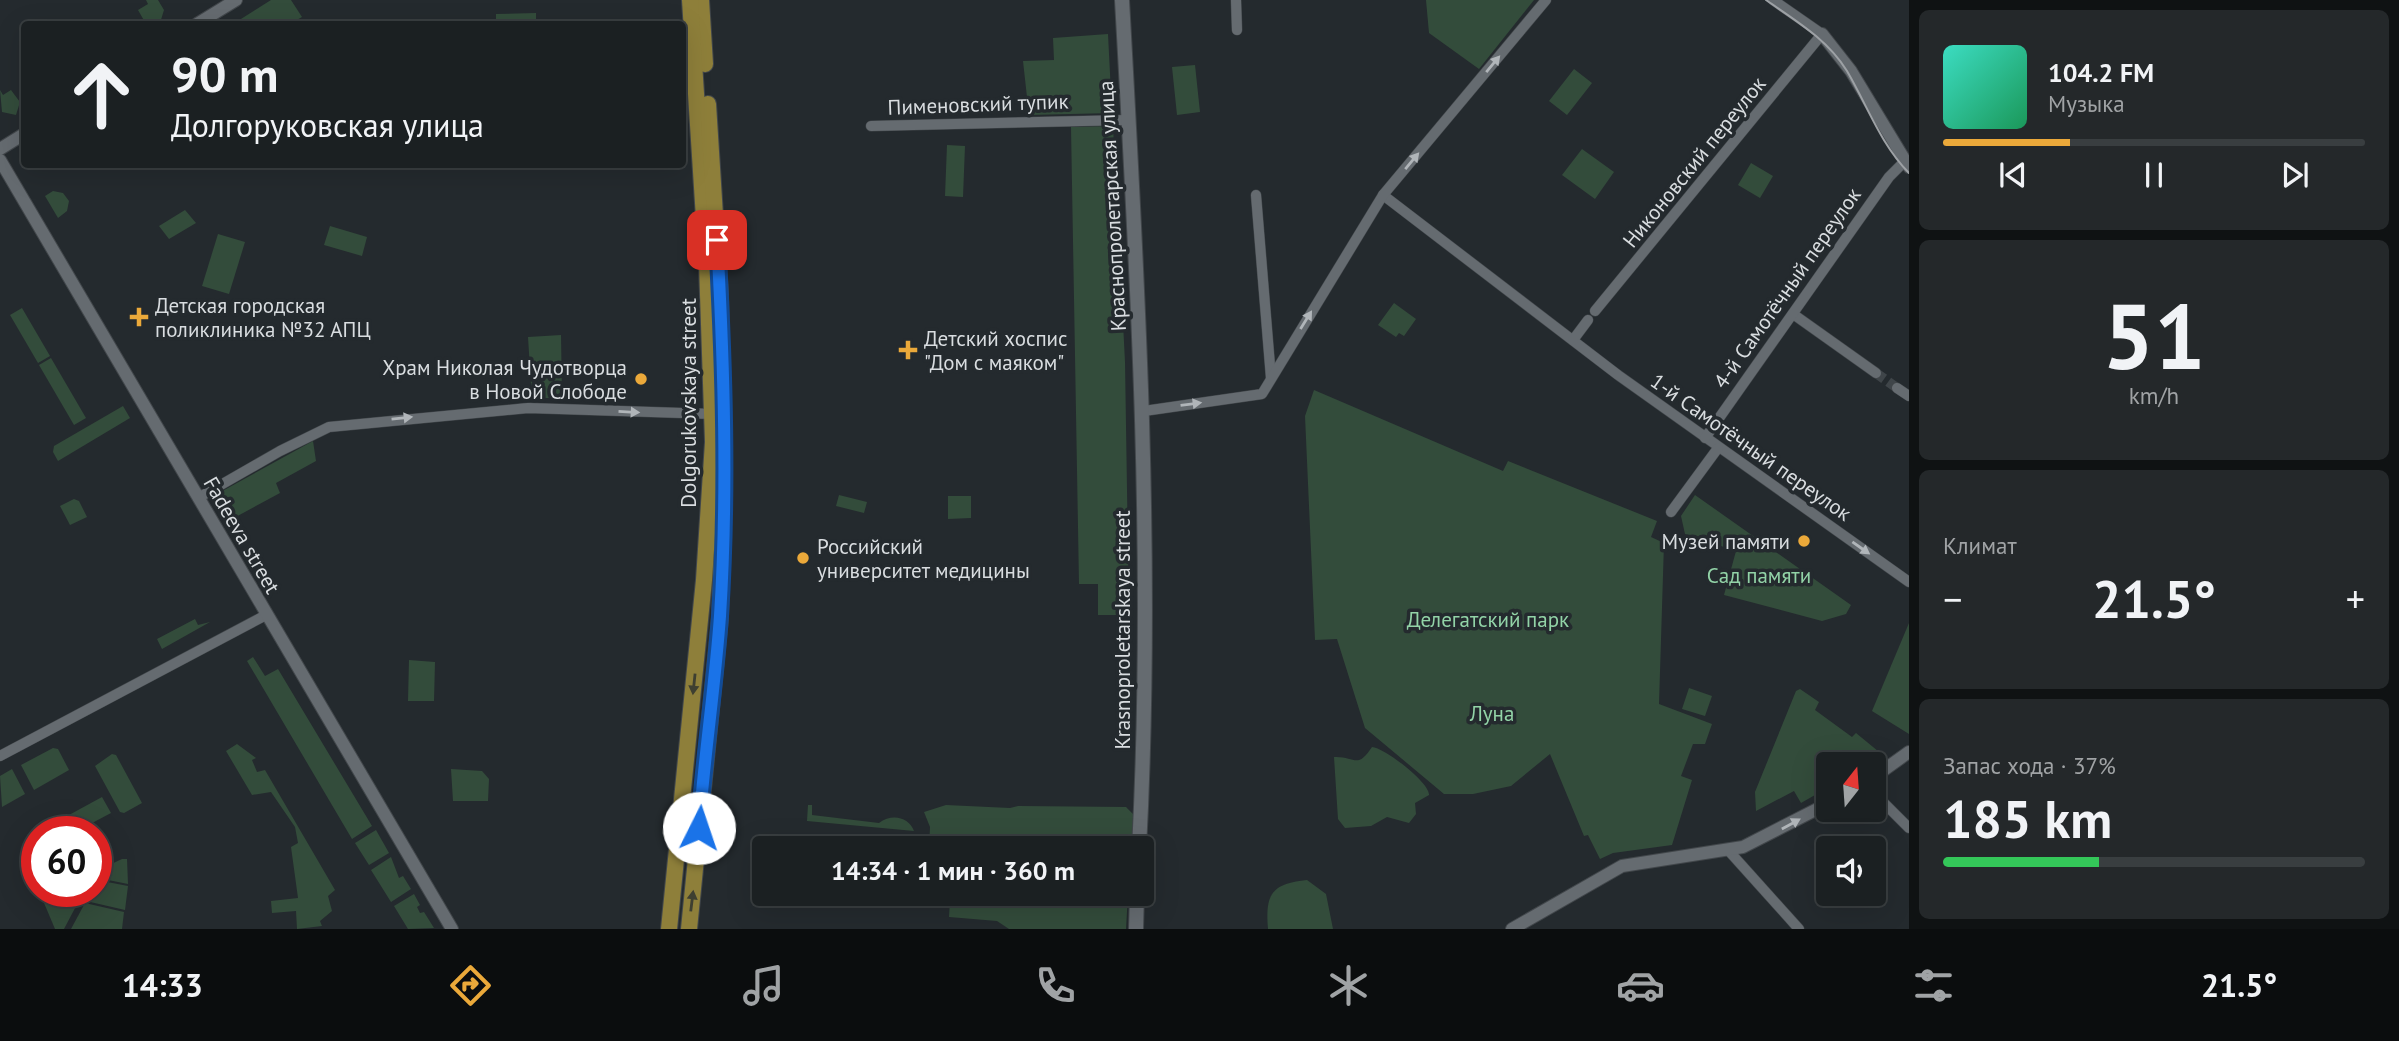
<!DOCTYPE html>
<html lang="ru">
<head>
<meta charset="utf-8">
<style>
  :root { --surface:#1b2022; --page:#24282a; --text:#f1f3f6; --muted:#a0a3a5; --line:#393e40; --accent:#eba93a }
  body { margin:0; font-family:"PT Sans",sans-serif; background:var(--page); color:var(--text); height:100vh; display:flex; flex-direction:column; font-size:26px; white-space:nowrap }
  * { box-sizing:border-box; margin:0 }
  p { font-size:23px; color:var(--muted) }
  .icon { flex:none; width:38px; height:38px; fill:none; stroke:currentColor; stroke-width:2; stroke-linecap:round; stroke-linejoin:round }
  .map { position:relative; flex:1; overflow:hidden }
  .side { display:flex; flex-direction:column; gap:10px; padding:10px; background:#0f1213; width:490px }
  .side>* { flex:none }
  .banner { position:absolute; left:21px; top:21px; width:665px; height:147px; border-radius:7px; box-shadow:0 7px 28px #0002,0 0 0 2px var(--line); background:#1b2022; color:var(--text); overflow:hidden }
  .needle { width:46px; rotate:17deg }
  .buttons { position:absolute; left:1816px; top:752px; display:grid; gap:14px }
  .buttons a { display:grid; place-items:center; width:70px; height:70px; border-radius:7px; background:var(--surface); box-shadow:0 7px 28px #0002,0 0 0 2px var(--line); font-size:35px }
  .speed { position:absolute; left:21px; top:816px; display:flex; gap:14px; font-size:35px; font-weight:700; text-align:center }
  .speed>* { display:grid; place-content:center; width:91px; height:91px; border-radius:50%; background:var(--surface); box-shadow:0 7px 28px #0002,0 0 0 2px var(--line); line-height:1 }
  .speed .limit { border:10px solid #d22; background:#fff; color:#111 }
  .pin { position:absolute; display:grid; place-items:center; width:60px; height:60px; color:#fff; margin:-30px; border-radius:14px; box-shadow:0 4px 10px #0006 }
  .me { position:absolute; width:77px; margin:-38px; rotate:4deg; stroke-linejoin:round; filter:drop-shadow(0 0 5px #0008) }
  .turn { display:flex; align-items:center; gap:24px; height:147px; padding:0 35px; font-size:32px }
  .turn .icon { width:91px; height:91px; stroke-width:2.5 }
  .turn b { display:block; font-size:49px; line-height:60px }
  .big { font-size:52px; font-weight:700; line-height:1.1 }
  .side .card { flex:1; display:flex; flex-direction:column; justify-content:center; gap:10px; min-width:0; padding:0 24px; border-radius:10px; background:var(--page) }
  .side .dial { align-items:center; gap:0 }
  .dial b { font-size:91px; line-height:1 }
  .song { display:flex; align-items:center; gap:21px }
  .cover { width:84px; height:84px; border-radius:10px; background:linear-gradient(135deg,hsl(170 70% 55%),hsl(150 70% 35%)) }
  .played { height:7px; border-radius:4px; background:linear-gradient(90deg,var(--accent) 30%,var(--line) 30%) }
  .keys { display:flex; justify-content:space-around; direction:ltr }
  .heat { display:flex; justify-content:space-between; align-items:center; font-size:38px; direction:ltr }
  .charge { height:10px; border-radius:5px; background:linear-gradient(90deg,#34c759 37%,var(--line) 0) }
  .trip { position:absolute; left:752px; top:836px; width:402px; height:70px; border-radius:7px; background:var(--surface); box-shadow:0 7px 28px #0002,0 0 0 2px var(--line); font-weight:700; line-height:70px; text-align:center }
  .tabs { display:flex; height:112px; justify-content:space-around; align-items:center; background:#0b0d0e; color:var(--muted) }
  .tabs .icon { width:49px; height:49px }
  .tabs .active { color:var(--accent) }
  .tabs b { font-size:32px; color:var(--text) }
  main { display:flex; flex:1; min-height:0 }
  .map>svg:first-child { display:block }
  .green { fill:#334c3b }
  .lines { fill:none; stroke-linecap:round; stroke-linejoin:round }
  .minor-tunnel { stroke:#3f4549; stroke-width:10; stroke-dasharray:10 5; stroke-linecap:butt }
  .minor-casing { stroke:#42474b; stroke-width:11 }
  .tertiary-casing { stroke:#42474b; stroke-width:14 }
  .secondary-casing { stroke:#42474b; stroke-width:16 }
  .primary-casing { stroke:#42474b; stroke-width:18 }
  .minor { stroke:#656b70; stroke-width:10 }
  .tertiary { stroke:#656b70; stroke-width:12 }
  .secondary { stroke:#656b70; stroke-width:14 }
  .primary { stroke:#8e7f3a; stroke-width:16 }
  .tram { stroke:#9da1a5; stroke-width:2 }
  .oneway { fill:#b0b5b9 }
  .oneway2 { fill:#3e3f31 }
  .route-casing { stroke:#114b97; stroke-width:18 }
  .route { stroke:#1a73e8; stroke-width:12 }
  .poi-dot { fill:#eba93a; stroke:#242a2e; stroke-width:2.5 }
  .labels { text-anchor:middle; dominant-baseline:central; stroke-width:7; stroke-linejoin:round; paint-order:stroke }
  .street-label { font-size:21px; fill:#d9dde0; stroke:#242a2e }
  .poi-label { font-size:21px; fill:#d9dde0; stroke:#242a2e; text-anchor:start }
  .park-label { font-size:21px; fill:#92d3a7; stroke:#242a2e }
</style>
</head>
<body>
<main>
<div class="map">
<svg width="1909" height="929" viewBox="0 0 1909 929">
  <rect width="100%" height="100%" fill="#242a2e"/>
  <!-- green -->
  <g class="green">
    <polygon points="146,0 158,0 164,10 160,23 146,24 138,10 148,4"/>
    <polygon points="271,0 291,0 302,17 290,24 233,24"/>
    <polygon points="1426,0 1534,0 1479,69 1429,33"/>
    <polygon points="536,13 536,24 496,24 496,14"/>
    <polygon points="1108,34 1112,113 1029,115 1023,61 1054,60 1053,38"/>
    <polygon points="1195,65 1200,112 1177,115 1172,67"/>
    <polygon points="1574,69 1592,83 1567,115 1549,101"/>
    <polygon points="0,90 3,95 11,90 20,102 16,115 2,112"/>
    <polygon points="1113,126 1125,362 1129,615 1098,615 1098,584 1079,584 1071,127"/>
    <polygon points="947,145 965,146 963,197 945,196"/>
    <polygon points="1582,149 1614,172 1595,199 1562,175"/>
    <polygon points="1751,163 1773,176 1760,198 1738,185"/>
    <polygon points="53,191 63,193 69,201 67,211 58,218 45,196"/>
    <polygon points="185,210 196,223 169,239 159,226"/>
    <polygon points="330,226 367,237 362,256 324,245"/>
    <polygon points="218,234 245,242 229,294 202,286"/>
    <polygon points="1394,303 1416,319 1404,336 1399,333 1396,337 1378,325"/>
    <polygon points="22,308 50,356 38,363 10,315"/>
    <polygon points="561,335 562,398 541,398 531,385 528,337"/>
    <polygon points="51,358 86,418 74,425 39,365"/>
    <polygon points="1314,390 1503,471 1508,461 1657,521 1651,537 1664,543 1659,704 1712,724 1705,744 1693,744 1681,776 1692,780 1672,845 1613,853 1600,859 1588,835 1584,836 1550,754 1511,786 1473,794 1444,794 1365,728 1337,639 1315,640 1305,416"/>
    <polygon points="123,406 130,418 58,461 53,452 54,446"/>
    <polygon points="313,441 316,461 276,483 280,493 232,519 217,494"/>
    <polygon points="839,495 867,502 864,513 836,506"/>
    <polygon points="1695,495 1851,605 1846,614 1822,621 1724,595 1736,551 1685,534 1681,516"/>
    <polygon points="948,496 971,496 971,518 948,519"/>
    <polygon points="74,499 79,501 87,517 70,525 60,506"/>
    <polygon points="195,619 198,625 210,622 162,649 157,639"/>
    <polygon points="1909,623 1909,734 1872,711"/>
    <polygon points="253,657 265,676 278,669 372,826 352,839 247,661"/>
    <polygon points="409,660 435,662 434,701 408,701"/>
    <polygon points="1689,688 1712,696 1705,716 1682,709"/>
    <polygon points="1800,689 1819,702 1815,710 1852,737 1856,733 1884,756 1868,765 1829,765 1829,787 1801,803 1794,791 1756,811 1755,792 1796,691"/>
    <polygon points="237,744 256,758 252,760 257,772 265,770 335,890 328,896 332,911 320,921 322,926 297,929 296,911 272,913 271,901 298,898 291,847 298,843 295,827 271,792 252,795 226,751"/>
    <path d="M1372 747C1385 748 1430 783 1429 795L1415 803 1416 814 1409 823 1387 817 1371 826 1345 828 1338 819 1334 757C1355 756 1357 770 1372 747Z"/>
    <polygon points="53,748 58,749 69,770 34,790 21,765"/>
    <polygon points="112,754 116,755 142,803 124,813 120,812 95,766"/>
    <polygon points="12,769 25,794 2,807 0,776"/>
    <polygon points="451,769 482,771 489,779 488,801 453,801"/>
    <polygon points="102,797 111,813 77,831 69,815"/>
    <path d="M808 805H812V815L879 823C892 813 909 817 914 831L807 821Z"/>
    <polygon points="946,805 1010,808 1018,806 1126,807 1133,814 1132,849 929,849 930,827 924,812"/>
    <polygon points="376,830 389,853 369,865 355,843"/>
    <polygon points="391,857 399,878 403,876 411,889 391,902 371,870"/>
    <polygon points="122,859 127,859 128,884 98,878 107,866"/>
    <polygon points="97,880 128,886 125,910 86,901 91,891 96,891"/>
    <path d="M1307 880 1326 894 1333 929H1268C1265 893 1272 884 1307 880Z"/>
    <polygon points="39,891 84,891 64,929 55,929"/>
    <polygon points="414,894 420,905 417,907 420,913 424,912 434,928 408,929 394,906"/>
    <polygon points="924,894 1128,894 1126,929 1009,929 997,921 949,917 950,900 924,897"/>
    <polygon points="85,903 124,912 122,929 71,929"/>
  </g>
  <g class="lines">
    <!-- minor-tunnel -->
    <polyline class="minor-tunnel" points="1876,373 1897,388"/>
    <defs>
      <g id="minor">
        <polyline points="1236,0 1237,30"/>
        <polyline points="871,126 1128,120"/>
        <polyline points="1256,195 1271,378"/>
        <polyline points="1383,195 1618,375 1909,582"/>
        <polyline points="1595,311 1822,34 1773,0"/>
        <polyline points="1793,314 1876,373"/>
        <polyline points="1573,340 1588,320"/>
        <polyline points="1897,388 1909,396"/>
        <polyline points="1144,411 1262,394 1383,195 1546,0"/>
        <polyline points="1705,438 1889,177 1904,162"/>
        <polyline points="198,498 280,451 329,427 528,408 713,414"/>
        <polyline points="1671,512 1718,448"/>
        <polyline points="0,756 266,615"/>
        <polyline points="1874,793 1909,828"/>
        <polyline points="1728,850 1799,929"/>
      </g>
      <g id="tertiary">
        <polyline points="197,24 236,0"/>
        <polyline points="1822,34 1851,71 1909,167"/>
        <polyline points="0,149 24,134"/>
        <polyline points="0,160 452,929"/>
        <polyline points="1874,777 1909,752"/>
        <polyline points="1512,929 1622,866 1743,847 1829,803"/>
      </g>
      <g id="secondary">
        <path d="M1122 0C1138 283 1154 566 1139 849"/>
        <polyline points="1136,929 1137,894"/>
      </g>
      <g id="primary">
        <polyline points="701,0 705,64"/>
        <polyline points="669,929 704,580 713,442 707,265 690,0"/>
        <polyline points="689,929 720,618 724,488 720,295 708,104"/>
      </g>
    </defs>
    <!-- minor casing -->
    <use href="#minor" class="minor-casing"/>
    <!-- tertiary casing -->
    <use href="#tertiary" class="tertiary-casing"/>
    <!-- secondary casing -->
    <use href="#secondary" class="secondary-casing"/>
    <!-- primary casing -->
    <use href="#primary" class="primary-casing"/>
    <!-- minor -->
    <use href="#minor" class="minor"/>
    <!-- tertiary -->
    <use href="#tertiary" class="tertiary"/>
    <!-- secondary -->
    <use href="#secondary" class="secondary"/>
    <!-- primary -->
    <use href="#primary" class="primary"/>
    <!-- tram -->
    <path class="tram" d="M1766 0C1796 21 1827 39 1847 71 1867 105 1881 145 1909 173"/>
  </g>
  <!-- one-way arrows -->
  <defs><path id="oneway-solid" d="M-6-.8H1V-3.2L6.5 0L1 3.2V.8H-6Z" transform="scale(1.75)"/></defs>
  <g class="oneway">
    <use href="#oneway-solid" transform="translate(1493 64) rotate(-50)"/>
    <use href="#oneway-solid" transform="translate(1412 161) rotate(-50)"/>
    <use href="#oneway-solid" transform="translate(1306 320) rotate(-58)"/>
    <use href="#oneway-solid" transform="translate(1191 404) rotate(-7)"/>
    <use href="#oneway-solid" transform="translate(629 412) rotate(3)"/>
    <use href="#oneway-solid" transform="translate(402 418) rotate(-6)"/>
    <use href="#oneway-solid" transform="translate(1861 548) rotate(35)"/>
    <use href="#oneway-solid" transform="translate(1791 824) rotate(-29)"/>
  </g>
  <g class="oneway2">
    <use href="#oneway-solid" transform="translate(694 684) rotate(96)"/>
    <use href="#oneway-solid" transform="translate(692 901) rotate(-83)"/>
  </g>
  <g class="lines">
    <defs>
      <path id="route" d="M699 828C704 757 715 687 720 616 728 491 724 365 717 240"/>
    </defs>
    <!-- route casing -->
    <use href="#route" class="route-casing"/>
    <!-- route -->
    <use href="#route" class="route"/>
  </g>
  <!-- markers -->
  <g class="poi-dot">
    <path d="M135.5 306.5h7v7h7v7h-7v7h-7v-7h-7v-7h7z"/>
    <path d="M904.5 339.5h7v7h7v7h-7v7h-7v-7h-7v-7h7z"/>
    <circle cx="641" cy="379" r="7"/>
    <circle cx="1804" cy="541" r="7"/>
    <circle cx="803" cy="558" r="7"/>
  </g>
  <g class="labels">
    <!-- street labels -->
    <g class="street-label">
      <text transform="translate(978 104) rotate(-2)">Пименовский тупик</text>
      <text transform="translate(1694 162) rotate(-51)">Никоновский переулок</text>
      <text transform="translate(1112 206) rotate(-93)">Краснопролетарская улица</text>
      <text transform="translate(1787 288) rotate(-55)">4-й Самотёчный переулок</text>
      <text transform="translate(688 403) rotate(-90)">Dolgorukovskaya street</text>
      <text transform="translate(1751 447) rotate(35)">1-й Самотёчный переулок</text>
      <text transform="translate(242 535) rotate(60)">Fadeeva street</text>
      <text transform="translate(1122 630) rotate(-90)">Krasnoproletarskaya street</text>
    </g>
    <!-- poi labels -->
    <g class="poi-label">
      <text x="155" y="305">Детская городская<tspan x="155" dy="24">поликлиника №32 АПЦ</tspan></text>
      <text x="924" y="338">Детский хоспис<tspan x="924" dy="24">"Дом с маяком"</tspan></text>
      <text x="627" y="367" text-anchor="end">Храм Николая Чудотворца<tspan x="627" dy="24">в Новой Слободе</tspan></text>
      <text x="1790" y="541" text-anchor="end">Музей памяти</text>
      <text x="817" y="546">Российский<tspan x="817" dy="24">университет медицины</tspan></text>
    </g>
    <!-- park labels -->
    <g class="park-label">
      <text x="1759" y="575">Сад памяти</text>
      <text x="1488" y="619">Делегатский парк</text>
      <text x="1492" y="713">Луна</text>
    </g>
  </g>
</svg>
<div class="buttons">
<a><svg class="needle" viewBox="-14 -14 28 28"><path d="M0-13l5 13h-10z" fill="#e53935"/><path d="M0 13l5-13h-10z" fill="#a0a3a5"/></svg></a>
<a><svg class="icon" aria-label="sound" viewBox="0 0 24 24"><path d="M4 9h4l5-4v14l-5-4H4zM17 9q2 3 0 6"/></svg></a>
</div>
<div class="speed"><div class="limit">60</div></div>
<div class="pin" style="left:717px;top:240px;background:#d93025"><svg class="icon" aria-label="arrive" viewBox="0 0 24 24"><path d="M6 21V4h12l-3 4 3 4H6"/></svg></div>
<svg class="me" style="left:699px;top:828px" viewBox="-20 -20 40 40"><circle r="19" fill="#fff"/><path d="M0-13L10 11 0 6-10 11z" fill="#1a73e8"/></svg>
<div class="trip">14:34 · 1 мин · 360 m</div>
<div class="banner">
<div class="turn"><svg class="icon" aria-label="ahead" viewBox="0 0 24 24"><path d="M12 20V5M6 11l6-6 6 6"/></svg><div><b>90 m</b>Долгоруковская улица</div></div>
</div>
</div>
<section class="side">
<div class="card">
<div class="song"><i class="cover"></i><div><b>104.2 FM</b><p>Музыка</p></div></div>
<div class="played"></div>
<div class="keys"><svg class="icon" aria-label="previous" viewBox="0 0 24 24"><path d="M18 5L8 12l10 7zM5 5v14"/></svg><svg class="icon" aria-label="pause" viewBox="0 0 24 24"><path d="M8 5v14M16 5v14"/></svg><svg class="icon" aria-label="next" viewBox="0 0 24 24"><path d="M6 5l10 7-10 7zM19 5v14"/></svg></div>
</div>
<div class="card dial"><b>51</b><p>km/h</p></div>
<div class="card"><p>Климат</p>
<div class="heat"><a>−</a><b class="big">21.5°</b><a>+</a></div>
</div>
<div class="card"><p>Запас хода · 37%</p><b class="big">185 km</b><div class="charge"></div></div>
</section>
</main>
<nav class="tabs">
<b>14:33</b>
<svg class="icon active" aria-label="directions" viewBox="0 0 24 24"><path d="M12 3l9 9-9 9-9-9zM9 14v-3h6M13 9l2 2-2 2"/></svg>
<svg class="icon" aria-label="music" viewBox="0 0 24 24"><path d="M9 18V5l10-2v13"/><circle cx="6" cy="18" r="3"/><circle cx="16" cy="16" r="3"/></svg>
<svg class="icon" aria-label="phone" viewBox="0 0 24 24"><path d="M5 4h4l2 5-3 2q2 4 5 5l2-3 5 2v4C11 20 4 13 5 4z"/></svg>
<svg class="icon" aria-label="climate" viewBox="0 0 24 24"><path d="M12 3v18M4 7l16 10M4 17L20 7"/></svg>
<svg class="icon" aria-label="car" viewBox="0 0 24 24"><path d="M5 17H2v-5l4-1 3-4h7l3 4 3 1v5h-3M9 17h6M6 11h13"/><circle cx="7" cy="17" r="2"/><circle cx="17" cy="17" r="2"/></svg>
<svg class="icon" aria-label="filters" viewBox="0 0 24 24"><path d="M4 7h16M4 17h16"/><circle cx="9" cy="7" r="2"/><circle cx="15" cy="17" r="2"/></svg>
<b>21.5°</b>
</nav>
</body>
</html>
